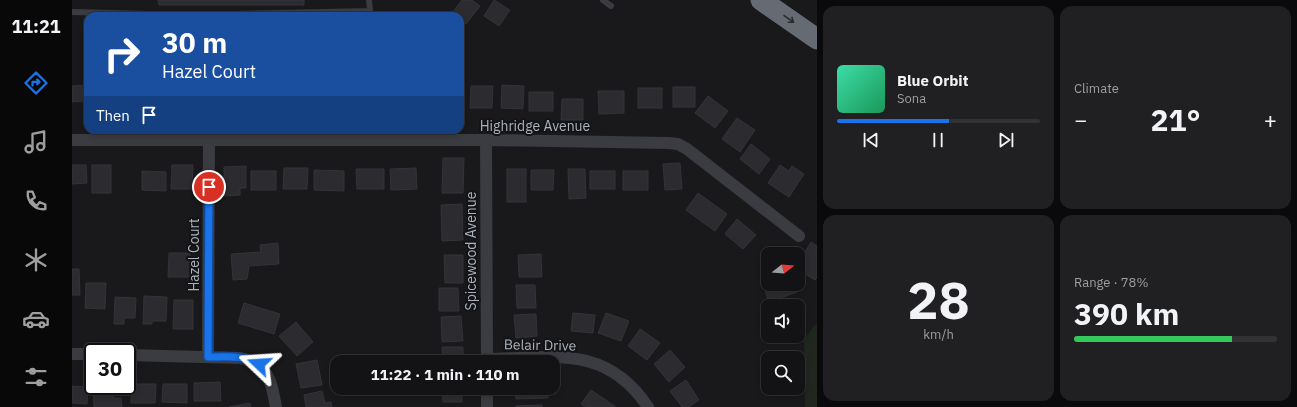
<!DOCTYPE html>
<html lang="en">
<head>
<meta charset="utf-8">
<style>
  :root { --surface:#131315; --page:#202022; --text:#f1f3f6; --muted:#9d9ea0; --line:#323234; --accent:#1a73e8 }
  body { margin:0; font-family:"IBM Plex Sans",sans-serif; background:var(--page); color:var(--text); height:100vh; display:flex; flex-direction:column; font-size:15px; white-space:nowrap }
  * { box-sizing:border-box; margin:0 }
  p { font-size:13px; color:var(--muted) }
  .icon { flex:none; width:22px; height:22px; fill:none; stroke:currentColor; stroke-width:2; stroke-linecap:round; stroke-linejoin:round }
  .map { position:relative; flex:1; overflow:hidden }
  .details { display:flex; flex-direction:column; gap:6px; padding:6px; background:#0a0a0c; width:480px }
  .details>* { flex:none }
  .hud { position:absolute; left:12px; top:12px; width:380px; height:122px; border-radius:12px; box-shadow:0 2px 6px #0003,0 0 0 1px var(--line); background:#1a4fa0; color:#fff; overflow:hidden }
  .needle { width:26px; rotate:73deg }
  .tools { position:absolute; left:689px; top:247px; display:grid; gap:8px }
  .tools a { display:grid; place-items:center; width:44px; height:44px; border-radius:8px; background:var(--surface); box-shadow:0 2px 6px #0003,0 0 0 1px var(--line); font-size:20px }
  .speed { position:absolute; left:12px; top:343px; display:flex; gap:8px; font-size:20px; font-weight:700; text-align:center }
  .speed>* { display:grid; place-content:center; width:52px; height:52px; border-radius:50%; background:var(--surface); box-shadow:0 2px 6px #0003,0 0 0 1px var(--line); line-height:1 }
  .speed .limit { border:2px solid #111; border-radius:6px; background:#fff; color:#111 }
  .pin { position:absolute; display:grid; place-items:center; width:34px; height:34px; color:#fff; margin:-17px; border:2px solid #fff; border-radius:50%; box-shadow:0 1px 4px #0007 }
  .me { position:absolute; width:44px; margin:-22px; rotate:290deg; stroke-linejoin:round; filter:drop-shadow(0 0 3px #0008) }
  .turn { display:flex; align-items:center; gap:14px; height:84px; padding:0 12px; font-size:18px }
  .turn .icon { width:52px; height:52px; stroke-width:2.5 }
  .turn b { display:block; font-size:28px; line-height:34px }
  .then { display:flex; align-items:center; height:38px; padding:0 12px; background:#0003; gap:8px; font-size:15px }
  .big { font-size:30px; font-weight:800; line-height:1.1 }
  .details .widget { flex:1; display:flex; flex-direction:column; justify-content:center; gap:6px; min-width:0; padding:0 14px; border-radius:12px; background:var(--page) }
  .details .dial { align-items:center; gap:0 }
  .dial b { font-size:52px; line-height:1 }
  .song { display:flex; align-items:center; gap:12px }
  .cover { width:48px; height:48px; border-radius:6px; background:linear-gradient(135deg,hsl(160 70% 55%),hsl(150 70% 35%)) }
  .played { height:4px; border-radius:2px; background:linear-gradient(90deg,var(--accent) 55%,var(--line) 55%) }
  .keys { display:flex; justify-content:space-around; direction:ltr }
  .heat { display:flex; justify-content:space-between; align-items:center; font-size:22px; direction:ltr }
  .charge { height:6px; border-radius:3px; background:linear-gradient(90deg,#34c759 78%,var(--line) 0) }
  .details .tiles { flex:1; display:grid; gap:6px; grid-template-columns:repeat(2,1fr) }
  .trip { position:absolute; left:258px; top:355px; width:230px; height:40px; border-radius:12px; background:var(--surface); box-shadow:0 2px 6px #0003,0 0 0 1px var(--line); font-weight:800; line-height:40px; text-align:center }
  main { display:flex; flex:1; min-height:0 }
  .menu { display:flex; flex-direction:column; width:72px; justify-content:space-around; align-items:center; background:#080808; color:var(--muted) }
  .menu .icon { width:28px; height:28px }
  .menu .current { color:var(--accent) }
  .menu b { font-size:18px; color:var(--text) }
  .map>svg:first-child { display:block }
  .green { fill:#1f271f }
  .building { fill:#2c2c30; stroke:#333338 }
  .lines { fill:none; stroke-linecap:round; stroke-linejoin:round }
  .lane { stroke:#3a3c41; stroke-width:6 }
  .street { stroke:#3a3c41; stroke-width:12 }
  .highway { stroke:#666a72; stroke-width:21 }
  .oneway { stroke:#282a2e }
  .route-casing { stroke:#114b97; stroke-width:10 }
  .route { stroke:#1a73e8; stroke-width:7 }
  .labels { text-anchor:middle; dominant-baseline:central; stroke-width:4; stroke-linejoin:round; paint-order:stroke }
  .street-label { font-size:14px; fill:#abb2bc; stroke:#141417 }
</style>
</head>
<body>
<main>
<nav class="menu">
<b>11:21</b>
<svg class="icon current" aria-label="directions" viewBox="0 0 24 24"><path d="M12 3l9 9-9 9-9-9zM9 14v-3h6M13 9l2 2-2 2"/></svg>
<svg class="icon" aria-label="music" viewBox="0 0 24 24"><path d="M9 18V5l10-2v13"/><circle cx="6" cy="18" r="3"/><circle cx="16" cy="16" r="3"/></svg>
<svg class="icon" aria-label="phone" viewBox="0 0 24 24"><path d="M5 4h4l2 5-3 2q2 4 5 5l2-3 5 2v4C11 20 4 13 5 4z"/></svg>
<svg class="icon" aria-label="climate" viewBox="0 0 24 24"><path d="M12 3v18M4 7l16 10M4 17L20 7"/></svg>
<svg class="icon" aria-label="car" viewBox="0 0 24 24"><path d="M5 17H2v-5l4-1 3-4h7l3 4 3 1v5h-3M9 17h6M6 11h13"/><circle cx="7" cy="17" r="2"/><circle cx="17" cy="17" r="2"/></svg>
<svg class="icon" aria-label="filters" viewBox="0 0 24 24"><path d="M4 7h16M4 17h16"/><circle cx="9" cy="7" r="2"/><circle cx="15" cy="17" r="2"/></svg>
</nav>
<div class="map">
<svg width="745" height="407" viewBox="0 0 745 407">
  <rect width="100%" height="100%" fill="#19191c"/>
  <!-- green -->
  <polygon class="green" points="745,323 745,407 733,407 732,339"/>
  <!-- building -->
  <g class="building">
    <polygon points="86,0 232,0 232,5 87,5"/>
    <polygon points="390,0 400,0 408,6 394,24 388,20 388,16 383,16 380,13"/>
    <polygon points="422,0 438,10 427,26 412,16"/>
    <polygon points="16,85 16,101 0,102 0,86"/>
    <polygon points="430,85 452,86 451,109 429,108"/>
    <polygon points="399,86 421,86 420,108 398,108"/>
    <rect x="601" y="87" width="22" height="20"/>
    <rect x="566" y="88" width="24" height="20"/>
    <polygon points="526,91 552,91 552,113 527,114"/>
    <rect x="457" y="92" width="24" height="19"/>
    <polygon points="636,96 656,111 643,128 623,113"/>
    <polygon points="490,99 511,99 511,120 489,120"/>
    <polygon points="665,118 683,130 668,152 650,139"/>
    <polygon points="679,144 698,159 687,174 668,159"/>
    <polygon points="371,158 392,158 391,193 370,193"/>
    <polygon points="608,163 610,189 593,190 591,164"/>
    <polygon points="0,165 14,165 15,183 0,184"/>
    <rect x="20" y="165" width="19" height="28"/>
    <polygon points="100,165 121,165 120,189 99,189"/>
    <polygon points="708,165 717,171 720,166 732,174 717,197 696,183"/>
    <polygon points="174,166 174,188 168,188 168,195 152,196 152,167"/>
    <polygon points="212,168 236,168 235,189 211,189"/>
    <polygon points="344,168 345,189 319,190 318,169"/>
    <polygon points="284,169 312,169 312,189 285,189"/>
    <rect x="435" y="169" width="19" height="33"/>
    <polygon points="496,169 513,169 514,198 497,199"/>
    <polygon points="242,170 272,171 272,191 242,190"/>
    <polygon points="459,170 482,170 481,190 459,190"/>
    <polygon points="70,171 94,172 94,191 70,190"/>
    <rect x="179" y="171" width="25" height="19"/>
    <rect x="518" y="171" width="25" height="18"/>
    <rect x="551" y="171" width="25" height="19"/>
    <polygon points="626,193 655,214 643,231 614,210"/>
    <polygon points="390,204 391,240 370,241 369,205"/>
    <polygon points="665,219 684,235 671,249 653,234"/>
    <polygon points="739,242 745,246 745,278 743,280 727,270 734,259 730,257"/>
    <polygon points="206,243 207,264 177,266 175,279 161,280 159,254 189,252 188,245"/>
    <polygon points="97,253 118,253 118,277 96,277"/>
    <polygon points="469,254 470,277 447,277 446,255"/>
    <polygon points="372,255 391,255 391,283 373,283"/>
    <polygon points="0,269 7,269 8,295 0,295"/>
    <polygon points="696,280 696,284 722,284 725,292 697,302 690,282"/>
    <polygon points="14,283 34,283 33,309 13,308"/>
    <polygon points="444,285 463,285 464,308 445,308"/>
    <polygon points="367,288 386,288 387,311 367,311"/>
    <polygon points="72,296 95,297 94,321 80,321 80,324 71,324"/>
    <polygon points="43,297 64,298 63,318 52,318 52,324 42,324"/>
    <polygon points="102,300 121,300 121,329 101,329"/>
    <polygon points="172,303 208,314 202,334 166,323"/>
    <polygon points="501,313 523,315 521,333 499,331"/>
    <polygon points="534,313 557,321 549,341 526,333"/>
    <polygon points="464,314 465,336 444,338 442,315"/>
    <polygon points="389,316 391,341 370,342 369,317"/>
    <polygon points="224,322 241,342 225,356 207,336"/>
    <polygon points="568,329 588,343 575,360 556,346"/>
    <polygon points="370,347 391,347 391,362 371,362"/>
    <polygon points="598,350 613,367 597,382 582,364"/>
    <polygon points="245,360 250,385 229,388 224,364"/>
    <polygon points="614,380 627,400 617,407 610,407 598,391"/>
    <polygon points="148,382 149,401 122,401 122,383"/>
    <polygon points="59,384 84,384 83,403 59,403"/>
    <polygon points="91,384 115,384 115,403 90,402"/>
    <polygon points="0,386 16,387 15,404 0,403"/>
    <polygon points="41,386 41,398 49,398 50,407 22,407 21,387"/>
    <polygon points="370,388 390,388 390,402 371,402"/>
    <polygon points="443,388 476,388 476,398 444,399"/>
    <polygon points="519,390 544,407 514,407 509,404"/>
    <polygon points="250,391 253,403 259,402 260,407 234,407 232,395"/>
    <polygon points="178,403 179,407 157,407"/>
    <polygon points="470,405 470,407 444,407 444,406"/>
  </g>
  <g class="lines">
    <!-- lane -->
    <g class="lane">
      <polyline points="531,0 539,6"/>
      <polyline points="0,12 117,15 298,11 297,0"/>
    </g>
    <!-- street -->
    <g class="street">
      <polyline points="0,140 414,140 596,143 606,144 615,149 727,236"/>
      <polyline points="414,140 415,362"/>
      <polyline points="0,354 21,354"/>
      <path d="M55 355 168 358C197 363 199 381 204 407"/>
      <polyline points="136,357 137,130"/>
      <path d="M415 359C481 358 534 344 576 407"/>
      <polyline points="415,388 415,407"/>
    </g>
    <!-- highway -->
    <polyline class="highway" points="689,0 745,39"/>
  </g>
  <!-- one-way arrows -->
  <defs><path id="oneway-shaft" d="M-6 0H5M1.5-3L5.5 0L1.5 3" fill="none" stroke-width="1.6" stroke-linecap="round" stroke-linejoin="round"/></defs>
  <use class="oneway" href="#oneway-shaft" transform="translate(717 19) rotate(35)"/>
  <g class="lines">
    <defs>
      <path id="route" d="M137 187 136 357C154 357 172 355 187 364"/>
    </defs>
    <!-- route casing -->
    <use href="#route" class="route-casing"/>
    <!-- route -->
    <use href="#route" class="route"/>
  </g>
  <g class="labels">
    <!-- street labels -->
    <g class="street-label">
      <text x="463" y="126">Highridge Avenue</text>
      <text transform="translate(399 251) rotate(-90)">Spicewood Avenue</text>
      <text transform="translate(122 255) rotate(-90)">Hazel Court</text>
      <text transform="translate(468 345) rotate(1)">Belair Drive</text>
    </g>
  </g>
</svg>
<div class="tools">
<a><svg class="needle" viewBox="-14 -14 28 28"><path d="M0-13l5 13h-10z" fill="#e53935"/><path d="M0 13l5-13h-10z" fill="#9d9ea0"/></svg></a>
<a><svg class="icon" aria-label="sound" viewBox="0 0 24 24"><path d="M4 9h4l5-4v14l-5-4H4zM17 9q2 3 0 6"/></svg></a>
<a><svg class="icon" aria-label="search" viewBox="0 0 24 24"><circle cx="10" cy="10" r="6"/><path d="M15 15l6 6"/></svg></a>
</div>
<div class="speed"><div class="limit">30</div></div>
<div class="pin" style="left:137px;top:187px;background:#d93025"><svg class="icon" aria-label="arrive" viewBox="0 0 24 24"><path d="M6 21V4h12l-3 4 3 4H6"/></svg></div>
<svg class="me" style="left:187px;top:364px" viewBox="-20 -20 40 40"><path d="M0-17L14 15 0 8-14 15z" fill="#1a73e8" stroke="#fff" stroke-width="4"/></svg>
<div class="trip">11:22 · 1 min · 110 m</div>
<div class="hud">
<div class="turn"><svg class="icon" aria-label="right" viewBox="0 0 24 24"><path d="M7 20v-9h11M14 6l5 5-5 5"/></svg><div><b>30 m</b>Hazel Court</div></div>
<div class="then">Then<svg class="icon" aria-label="arrive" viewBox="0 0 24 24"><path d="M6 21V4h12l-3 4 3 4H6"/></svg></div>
</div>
</div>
<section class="details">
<div class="tiles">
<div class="widget">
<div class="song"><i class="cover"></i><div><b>Blue Orbit</b><p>Sona</p></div></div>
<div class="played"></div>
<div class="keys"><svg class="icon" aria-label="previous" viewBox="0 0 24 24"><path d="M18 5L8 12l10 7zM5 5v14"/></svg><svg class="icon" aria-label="pause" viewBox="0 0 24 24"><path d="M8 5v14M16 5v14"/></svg><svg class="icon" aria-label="next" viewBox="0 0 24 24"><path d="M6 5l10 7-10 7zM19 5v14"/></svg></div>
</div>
<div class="widget"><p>Climate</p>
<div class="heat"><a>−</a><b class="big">21°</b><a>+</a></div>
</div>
<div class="widget dial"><b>28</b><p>km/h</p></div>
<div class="widget"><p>Range · 78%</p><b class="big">390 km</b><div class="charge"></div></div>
</div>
</section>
</main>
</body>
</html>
